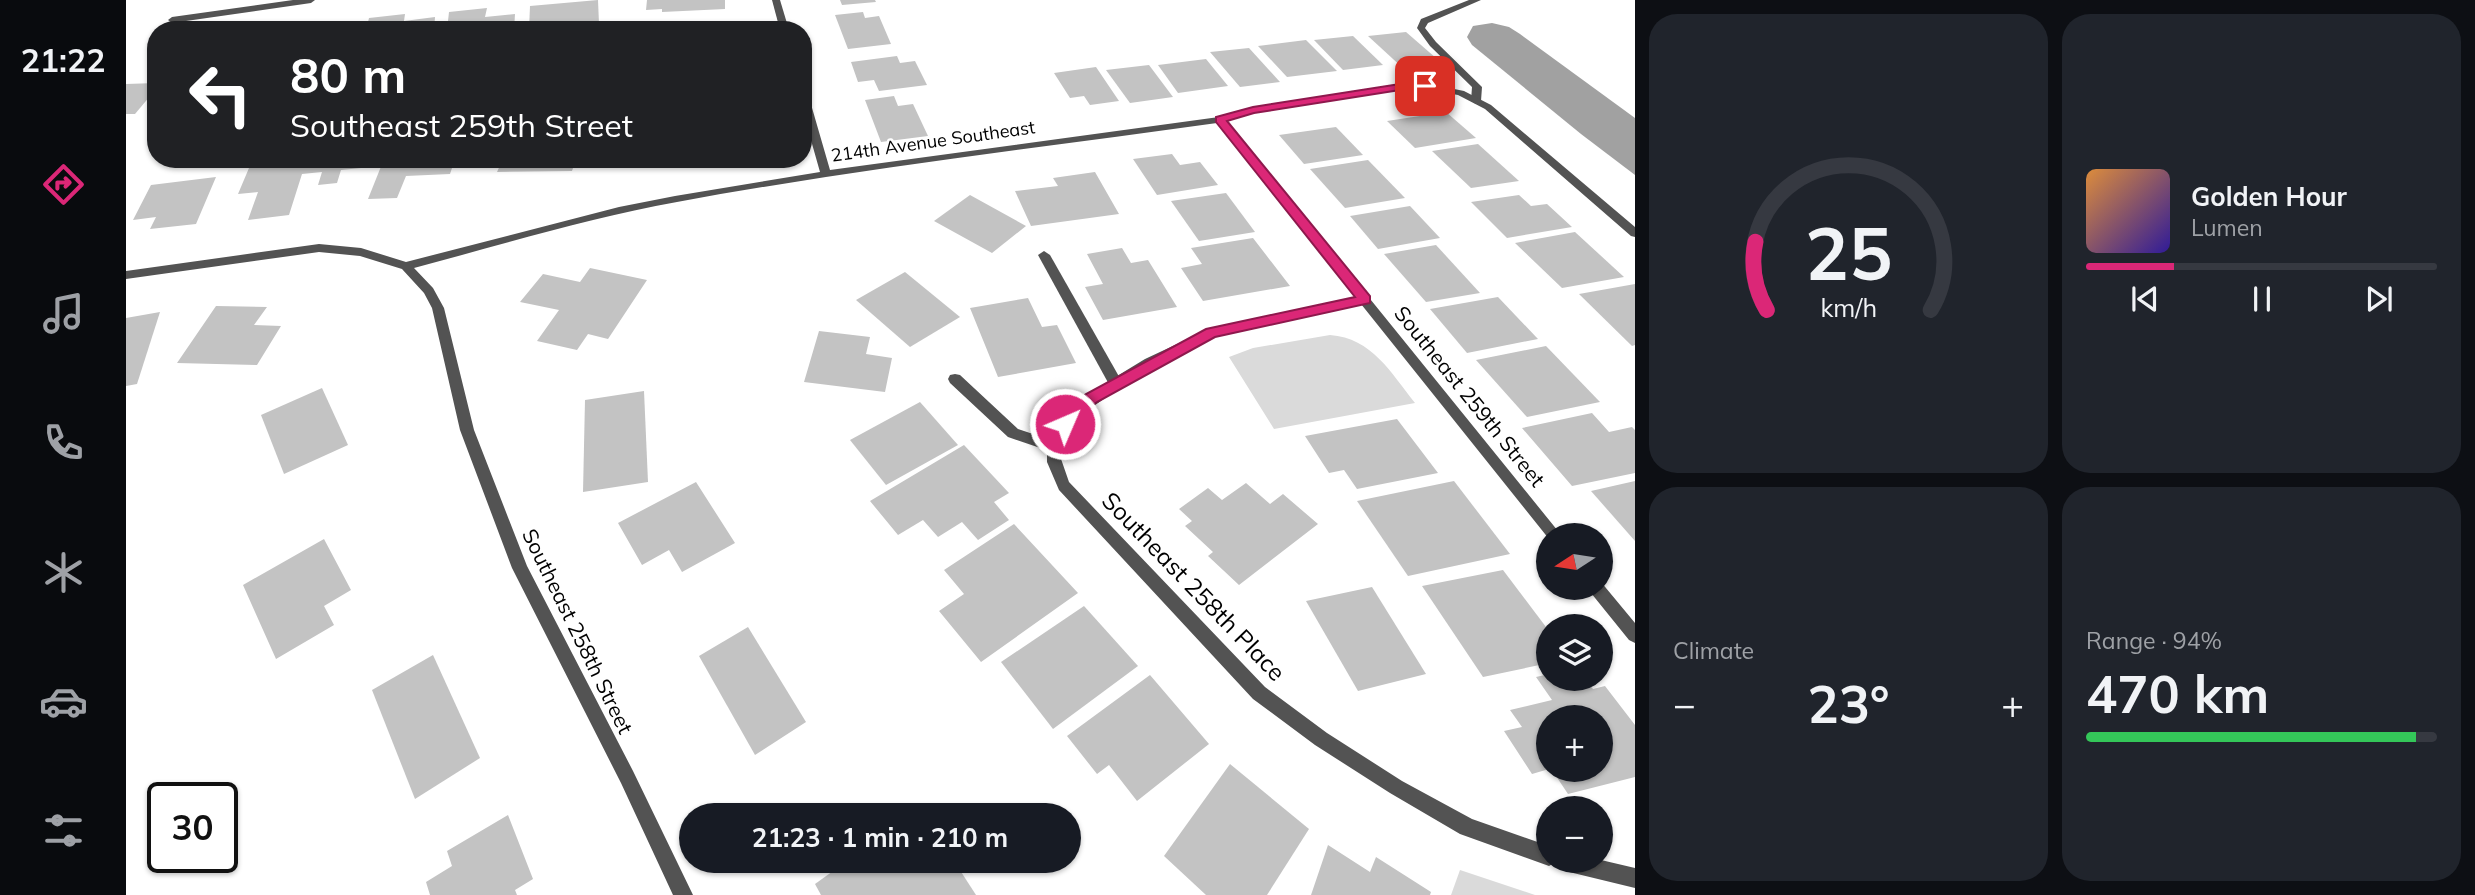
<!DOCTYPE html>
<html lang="en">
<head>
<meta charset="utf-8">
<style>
  :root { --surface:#171b24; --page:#20242c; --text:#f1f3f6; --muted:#9ea1a6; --line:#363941; --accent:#db2777 }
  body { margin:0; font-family:Mulish,sans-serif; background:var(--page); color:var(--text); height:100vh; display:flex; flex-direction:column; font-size:26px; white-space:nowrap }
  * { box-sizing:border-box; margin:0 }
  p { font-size:23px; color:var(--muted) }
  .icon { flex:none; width:38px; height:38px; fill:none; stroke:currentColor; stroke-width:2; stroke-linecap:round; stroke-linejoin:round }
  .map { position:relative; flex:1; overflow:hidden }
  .side { display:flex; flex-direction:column; gap:14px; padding:14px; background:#0d0f14; width:840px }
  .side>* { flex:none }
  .top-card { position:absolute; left:21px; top:21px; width:665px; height:147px; border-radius:28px; box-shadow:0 2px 5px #0004; background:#202124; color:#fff; overflow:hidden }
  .needle { width:46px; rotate:258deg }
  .fabs { position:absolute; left:1410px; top:523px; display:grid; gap:14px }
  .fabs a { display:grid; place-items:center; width:77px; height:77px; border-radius:50%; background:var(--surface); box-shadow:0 2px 5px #0004; font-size:35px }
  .speed { position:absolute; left:21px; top:782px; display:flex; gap:14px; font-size:35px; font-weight:700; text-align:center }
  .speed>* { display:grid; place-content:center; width:91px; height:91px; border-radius:50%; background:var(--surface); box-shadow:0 2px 5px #0004; line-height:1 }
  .speed .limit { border:4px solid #111; border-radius:10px; background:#fff; color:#111 }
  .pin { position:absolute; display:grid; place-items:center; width:60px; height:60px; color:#fff; margin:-30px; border-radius:14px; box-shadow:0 4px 10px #0006 }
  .me { position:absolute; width:77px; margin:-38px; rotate:45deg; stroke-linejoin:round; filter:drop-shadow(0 0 5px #0008) }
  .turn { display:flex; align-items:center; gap:24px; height:147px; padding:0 28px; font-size:32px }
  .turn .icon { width:91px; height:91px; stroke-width:2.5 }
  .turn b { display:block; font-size:49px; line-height:60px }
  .big { font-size:52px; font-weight:700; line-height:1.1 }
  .side .tile { flex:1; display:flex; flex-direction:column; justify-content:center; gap:10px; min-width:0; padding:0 24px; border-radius:28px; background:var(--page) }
  .side .dial { align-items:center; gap:0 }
  .dial svg { height:182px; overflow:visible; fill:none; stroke:var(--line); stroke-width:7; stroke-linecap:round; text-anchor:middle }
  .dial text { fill:var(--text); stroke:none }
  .song { display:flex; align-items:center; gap:21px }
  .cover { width:84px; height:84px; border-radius:10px; background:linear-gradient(135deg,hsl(30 70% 55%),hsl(250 70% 35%)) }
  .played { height:7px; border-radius:4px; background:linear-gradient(90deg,var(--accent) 25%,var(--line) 25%) }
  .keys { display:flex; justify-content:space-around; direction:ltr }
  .heat { display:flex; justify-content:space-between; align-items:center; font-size:38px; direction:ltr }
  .charge { height:10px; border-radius:5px; background:linear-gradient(90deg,#34c759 94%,var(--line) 0) }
  .side .tiles { flex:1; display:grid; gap:14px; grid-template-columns:repeat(2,1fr) }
  .trip { position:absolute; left:553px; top:803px; width:402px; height:70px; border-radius:35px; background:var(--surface); box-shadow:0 2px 5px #0004; font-weight:700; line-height:70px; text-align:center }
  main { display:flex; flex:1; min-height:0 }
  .dock { display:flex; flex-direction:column; width:126px; justify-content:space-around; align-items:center; background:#090b0e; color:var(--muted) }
  .dock .icon { width:49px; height:49px }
  .dock .active { color:var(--accent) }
  .dock b { font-size:32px; color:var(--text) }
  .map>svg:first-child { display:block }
  .green { fill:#dadada }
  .water { fill:#a1a1a1 }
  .building { fill:#c3c3c3 }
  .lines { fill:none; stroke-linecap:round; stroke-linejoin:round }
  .lane { fill:#535353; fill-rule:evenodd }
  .street { fill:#535353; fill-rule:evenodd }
  .route { fill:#db2777; stroke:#8e194d; stroke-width:2 }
  .labels { text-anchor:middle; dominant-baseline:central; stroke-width:5; stroke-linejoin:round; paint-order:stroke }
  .far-street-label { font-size:18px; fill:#000; stroke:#fff }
  .street-label { font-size:21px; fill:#000; stroke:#fff }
  .near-street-label { font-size:24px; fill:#000; stroke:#fff }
</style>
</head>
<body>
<main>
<nav class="dock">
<b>21:22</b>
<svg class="icon active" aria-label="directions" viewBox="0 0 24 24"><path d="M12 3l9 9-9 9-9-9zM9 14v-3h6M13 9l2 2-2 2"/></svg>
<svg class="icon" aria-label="music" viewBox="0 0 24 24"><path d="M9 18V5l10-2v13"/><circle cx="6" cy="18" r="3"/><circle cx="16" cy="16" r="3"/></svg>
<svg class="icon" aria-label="phone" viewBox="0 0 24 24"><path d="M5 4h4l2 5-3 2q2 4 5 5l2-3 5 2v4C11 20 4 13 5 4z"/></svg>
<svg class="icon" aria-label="climate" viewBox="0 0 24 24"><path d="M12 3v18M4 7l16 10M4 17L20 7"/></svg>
<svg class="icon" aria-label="car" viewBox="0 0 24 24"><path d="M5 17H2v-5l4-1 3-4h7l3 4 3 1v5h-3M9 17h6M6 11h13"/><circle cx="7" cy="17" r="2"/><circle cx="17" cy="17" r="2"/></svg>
<svg class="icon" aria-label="filters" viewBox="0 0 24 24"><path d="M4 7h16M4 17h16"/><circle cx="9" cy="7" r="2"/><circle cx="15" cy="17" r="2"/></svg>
</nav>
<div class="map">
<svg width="1509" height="895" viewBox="0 0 1509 895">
  <rect width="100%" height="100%" fill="#fff"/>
  <!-- green -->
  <g class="green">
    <path d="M1204 335C1246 338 1265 373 1289 403L1148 429 1103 357 1127 348Z"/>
    <polygon points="1334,870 1409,895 1325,895"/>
  </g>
  <!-- water -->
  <polygon class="water" points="1366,23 1383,27 1394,34 1509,118 1509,175 1455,134 1346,45 1341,37 1347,26"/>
  <!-- building -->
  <g class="building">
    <polygon points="472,0 473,24 403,30 404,6"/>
    <polygon points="521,0 599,0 599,9 536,12 536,9 520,10"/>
    <polygon points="714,0 749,0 750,2 716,5"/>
    <polygon points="361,8 359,17 389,14 388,30 321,30 323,12"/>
    <polygon points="737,12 739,18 753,16 765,44 722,49 709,15"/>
    <polygon points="279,14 278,21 309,17 308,30 240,30 243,18"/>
    <polygon points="228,22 225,30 170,30 170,28"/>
    <polygon points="1280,32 1318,65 1279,70 1242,36"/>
    <polygon points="1227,36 1257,65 1217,70 1188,40"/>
    <polygon points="1180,40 1211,71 1161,77 1132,46"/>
    <polygon points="1123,48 1154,82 1114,87 1084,52"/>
    <polygon points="771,56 774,63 789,61 801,85 753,91 748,80 732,82 725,62"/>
    <polygon points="1080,59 1102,86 1052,93 1032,65"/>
    <polygon points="1023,65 1047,97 1004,103 980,70"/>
    <polygon points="970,67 993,101 964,105 958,96 944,98 928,73"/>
    <polygon points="30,83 30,89 9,114 0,114 0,84"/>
    <polygon points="768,96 772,106 787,104 802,136 755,142 739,100"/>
    <polygon points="1320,112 1350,138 1289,148 1261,121"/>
    <polygon points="1210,127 1237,155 1178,164 1153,135"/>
    <polygon points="1352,144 1393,181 1345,188 1306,151"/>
    <polygon points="1046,154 1054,165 1074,162 1092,185 1031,195 1007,159"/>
    <polygon points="163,159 237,159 235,168 215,170 211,183 192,185 196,172 176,174 163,215 122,220 132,192 112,194 123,168 162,164"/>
    <polygon points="258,159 329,159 324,174 280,176 271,198 242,199"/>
    <polygon points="377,159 450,159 446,171 371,172"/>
    <polygon points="482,159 537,159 537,161 483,168"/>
    <polygon points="1242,160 1279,198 1219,208 1184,169"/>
    <polygon points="969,172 993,214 905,226 889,191 932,186 927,178"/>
    <polygon points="90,177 70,224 24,229 30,217 7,220 25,185"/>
    <polygon points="1100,193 1129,232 1073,241 1045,201"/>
    <polygon points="844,195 900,226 866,253 808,221"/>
    <polygon points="1393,195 1405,206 1421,204 1446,227 1381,238 1345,202"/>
    <polygon points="1284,206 1314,238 1252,249 1224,216"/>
    <polygon points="1449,232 1498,277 1436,288 1389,243"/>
    <polygon points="1127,238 1164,286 1077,301 1055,268 1076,264 1065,248"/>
    <polygon points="1310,245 1354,293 1300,302 1258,254"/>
    <polygon points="996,248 1005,263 1022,260 1051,307 977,320 959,287 977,284 961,254"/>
    <polygon points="464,268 521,280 482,339 462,334 451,350 411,341 433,310 394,302 417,274 454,282"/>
    <polygon points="779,272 834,317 784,347 730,300"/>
    <polygon points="1509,284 1509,345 1506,346 1453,294"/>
    <polygon points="1372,297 1412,339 1341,353 1304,309"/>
    <polygon points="902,298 916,327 931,325 950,363 872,377 844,308"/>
    <polygon points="90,306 141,307 128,325 155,326 131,365 51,363"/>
    <polygon points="34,312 11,384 0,386 0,318"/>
    <polygon points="693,331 744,337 740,354 766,358 759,392 678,382"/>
    <polygon points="1420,346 1474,402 1401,417 1350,360"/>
    <polygon points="196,388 222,445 158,474 135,415"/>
    <polygon points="518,391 522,482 457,492 459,400"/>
    <polygon points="794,402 832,445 760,485 724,440"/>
    <polygon points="1466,413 1483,432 1506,427 1509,430 1509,473 1446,486 1396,428"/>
    <polygon points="1271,419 1312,473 1231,489 1218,470 1203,473 1179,436"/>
    <polygon points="838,445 883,493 868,502 883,520 852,540 836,522 812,537 797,520 772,535 744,501"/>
    <polygon points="1328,481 1384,554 1282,576 1231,501"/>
    <polygon points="1509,481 1509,541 1465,491"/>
    <polygon points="570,482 609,543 556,572 543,550 516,565 492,523"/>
    <polygon points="1120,483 1144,504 1157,494 1192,524 1113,585 1082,556 1087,552 1059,526 1066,521 1053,509 1082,488 1096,500"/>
    <polygon points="888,524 952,593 855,662 813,611 838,594 818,570"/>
    <polygon points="198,539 225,590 198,606 208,625 150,659 117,585"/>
    <polygon points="1377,570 1423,631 1423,663 1357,677 1296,586"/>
    <polygon points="1246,587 1300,674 1232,691 1180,601"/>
    <polygon points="958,606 1012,666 927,729 875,662"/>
    <polygon points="622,627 680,722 629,755 573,656"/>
    <polygon points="307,655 354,758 289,799 246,690"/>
    <polygon points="1423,674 1423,679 1459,679 1467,689 1479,686 1509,725 1509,777 1442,794 1426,770 1475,770 1475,718 1423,718 1423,769 1406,774 1378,731 1396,727 1384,710 1426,700 1410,677"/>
    <polygon points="1024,675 1083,744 1011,801 983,765 971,774 941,736"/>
    <polygon points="1104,764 1183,829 1141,895 1080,895 1038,856"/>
    <polygon points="382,815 407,879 389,890 391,895 304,895 300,882 326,866 321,851"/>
    <polygon points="1202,845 1244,872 1250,857 1305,892 1304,895 1185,895"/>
    <polygon points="721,861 828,861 850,895 695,895 689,884"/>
  </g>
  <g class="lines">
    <!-- lane -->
    <g class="lane">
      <polygon points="1343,0 1355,0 1302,23 1299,28 1310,42 1356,87 1355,101 1350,104 1345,101 1346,87 1304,46 1291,28 1295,19"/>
      <polygon points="918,251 924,255 995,380 997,384 995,388 985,388 912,255"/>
      <polygon points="829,374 834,375 892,429 934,443 936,447 934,451 929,453 882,437 824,383 822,379 824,375"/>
    </g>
    <!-- street -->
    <g class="street">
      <polygon points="167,0 189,0 185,3 46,23 42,20 46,17"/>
      <polygon points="646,0 654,0 663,30 654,30"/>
      <path d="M1299 83 1338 91 1365 105 1509 227V237L1505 236 1359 109 1332 95 1299 89 1274 90 1128 113 1100 121 1436 536H1423V539L1235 304 1088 337 1005 380 962 410 946 425 937 438 934 456 943 482 1139 687 1201 733 1276 781 1346 819 1423 846V861L1475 860 1509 868V888L1439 871 1432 868 1430 862 1423 866 1334 834 1264 793 1189 745 1127 699 933 490 921 462V443L936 417 973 387 1019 359 1081 330 1230 297 1091 123C911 148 730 169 551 202 462 218 375 245 288 268L307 288 318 308 348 430 401 566 507 771 567 895H547L495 783 386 568 334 430 306 308 298 293 276 269 234 256 193 252 0 279V271L193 244 235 248 280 262 493 207 549 196 694 172 677 112V91L682 94 704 170 1093 117 1127 107 1274 84Z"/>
      <polygon points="1475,582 1509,623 1509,643 1503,640 1465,593 1463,588 1475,588"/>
    </g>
  </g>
  <!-- route -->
  <polygon class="route" points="1299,83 1305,86 1303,89 1274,90 1128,113 1101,121 1244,296 1244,303 1089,337 971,402 954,416 945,428 934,428 932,424 943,407 960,394 1080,329 1229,297 1090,122 1090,117 1127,107 1274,84"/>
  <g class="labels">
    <!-- far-street labels -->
    <g class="far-street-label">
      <text transform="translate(807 141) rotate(-8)">214th Avenue Southeast</text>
    </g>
    <!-- street labels -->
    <g class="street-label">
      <text transform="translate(1344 396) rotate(51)">Southeast 259th Street</text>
      <text transform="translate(452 631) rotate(64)">Southeast 258th Street</text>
    </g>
    <!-- near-street labels -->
    <g class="near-street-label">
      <text transform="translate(1068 586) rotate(46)">Southeast 258th Place</text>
    </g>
  </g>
</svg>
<div class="fabs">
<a><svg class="needle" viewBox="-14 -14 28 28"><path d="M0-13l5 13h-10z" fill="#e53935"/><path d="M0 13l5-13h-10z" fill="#9ea1a6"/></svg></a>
<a><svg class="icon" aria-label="layers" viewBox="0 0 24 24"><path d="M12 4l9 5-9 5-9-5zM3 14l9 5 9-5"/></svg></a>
<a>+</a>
<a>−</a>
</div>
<div class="speed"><div class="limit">30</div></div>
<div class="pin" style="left:1299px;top:86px;background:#d93025"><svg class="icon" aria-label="arrive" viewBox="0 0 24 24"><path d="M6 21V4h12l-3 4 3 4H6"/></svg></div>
<svg class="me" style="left:939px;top:424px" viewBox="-20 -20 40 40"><circle r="17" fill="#db2777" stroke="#fff" stroke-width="3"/><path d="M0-11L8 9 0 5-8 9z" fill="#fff"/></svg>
<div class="trip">21:23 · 1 min · 210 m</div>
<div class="top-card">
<div class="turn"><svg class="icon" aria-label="left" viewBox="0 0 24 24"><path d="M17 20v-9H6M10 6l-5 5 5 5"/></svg><div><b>80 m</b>Southeast 259th Street</div></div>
</div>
</div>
<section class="side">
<div class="tiles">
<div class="tile dial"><svg viewBox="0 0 100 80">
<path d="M14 69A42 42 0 1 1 86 69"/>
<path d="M14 69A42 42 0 0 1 9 39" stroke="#db2777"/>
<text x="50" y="56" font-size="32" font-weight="700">25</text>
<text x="50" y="72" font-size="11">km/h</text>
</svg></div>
<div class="tile">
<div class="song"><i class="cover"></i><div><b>Golden Hour</b><p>Lumen</p></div></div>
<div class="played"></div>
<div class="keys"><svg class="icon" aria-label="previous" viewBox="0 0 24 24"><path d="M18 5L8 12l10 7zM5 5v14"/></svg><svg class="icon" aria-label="pause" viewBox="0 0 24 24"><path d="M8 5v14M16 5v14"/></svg><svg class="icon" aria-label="next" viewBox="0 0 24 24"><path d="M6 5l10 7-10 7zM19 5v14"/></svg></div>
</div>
<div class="tile"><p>Climate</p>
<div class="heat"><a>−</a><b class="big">23°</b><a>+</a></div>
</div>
<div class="tile"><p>Range · 94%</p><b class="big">470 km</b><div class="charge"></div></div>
</div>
</section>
</main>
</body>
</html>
